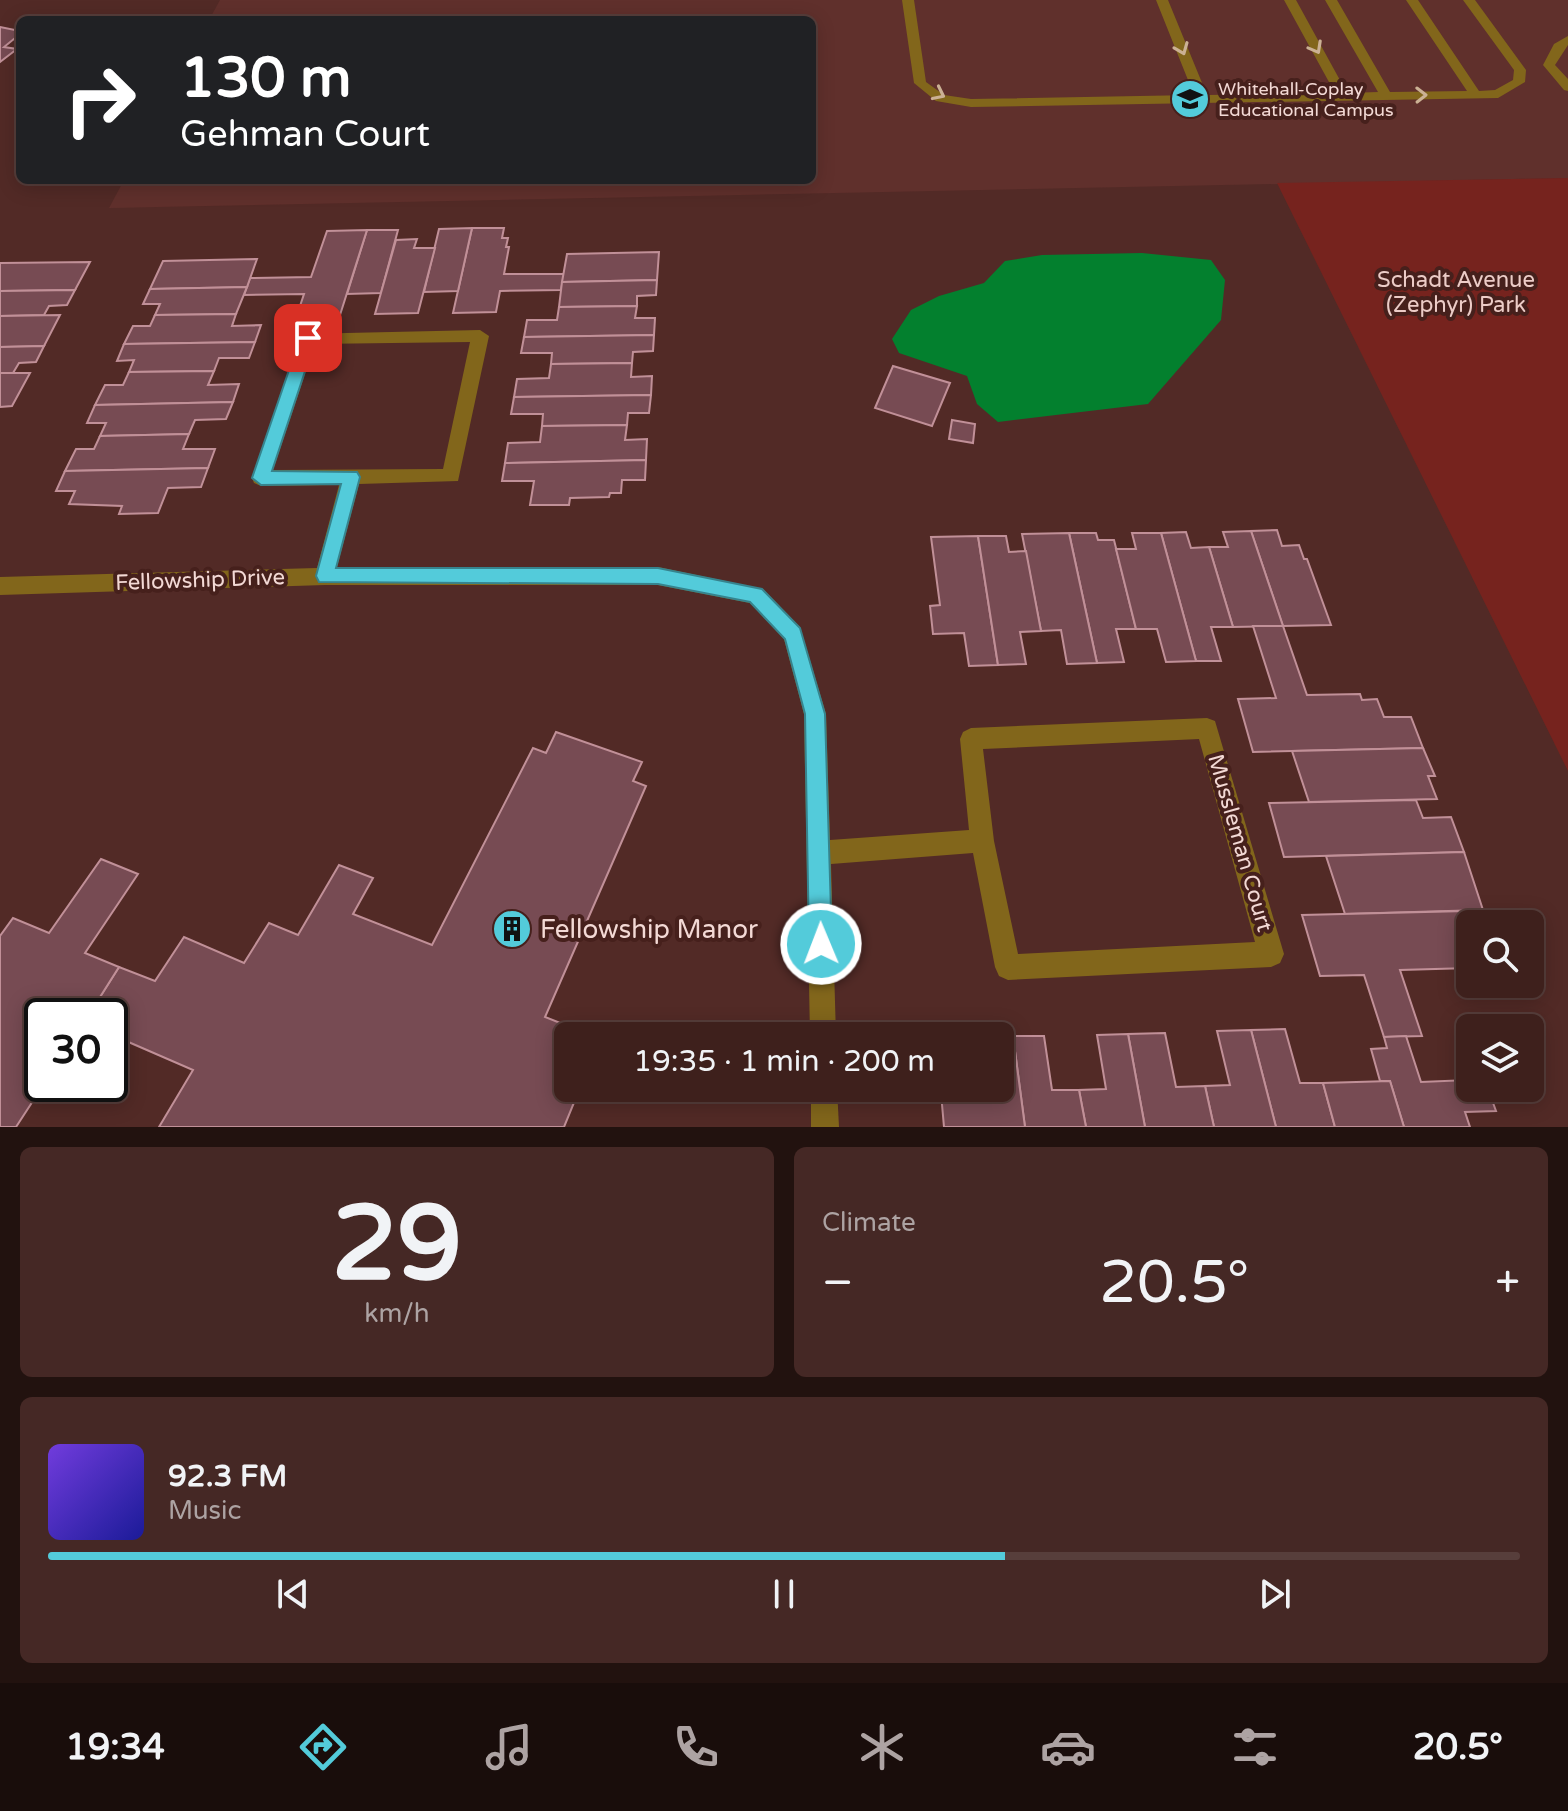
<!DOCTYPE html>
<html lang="en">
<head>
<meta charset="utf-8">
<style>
  :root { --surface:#3e201c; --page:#452825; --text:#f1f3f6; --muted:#ada3a3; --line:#573e3b; --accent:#53cbda }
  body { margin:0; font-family:"Varela Round",sans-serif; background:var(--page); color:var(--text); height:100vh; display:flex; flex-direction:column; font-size:30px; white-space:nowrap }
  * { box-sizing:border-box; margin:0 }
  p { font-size:26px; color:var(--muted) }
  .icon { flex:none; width:44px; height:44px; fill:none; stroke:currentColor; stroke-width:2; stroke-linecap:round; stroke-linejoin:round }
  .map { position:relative; height:1127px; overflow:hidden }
  .side { display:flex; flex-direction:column; gap:20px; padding:20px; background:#22120f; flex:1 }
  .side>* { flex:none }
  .top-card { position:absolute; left:16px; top:16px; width:800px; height:168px; border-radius:12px; box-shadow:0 4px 20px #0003,0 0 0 2px var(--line); background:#202124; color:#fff; overflow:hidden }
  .buttons { position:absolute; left:1456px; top:910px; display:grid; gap:16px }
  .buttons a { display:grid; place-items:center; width:88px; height:88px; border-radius:12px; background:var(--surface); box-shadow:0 4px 20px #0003,0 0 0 2px var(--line); font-size:40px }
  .speed { position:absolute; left:24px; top:998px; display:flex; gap:16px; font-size:40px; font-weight:700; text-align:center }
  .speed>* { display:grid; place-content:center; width:104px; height:104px; border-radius:50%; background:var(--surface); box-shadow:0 4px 20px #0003,0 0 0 2px var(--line); line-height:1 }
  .speed .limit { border:4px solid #111; border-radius:12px; background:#fff; color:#111 }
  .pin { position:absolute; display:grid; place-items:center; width:68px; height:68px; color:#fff; margin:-34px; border-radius:16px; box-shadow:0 4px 12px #0006 }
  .me { position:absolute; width:88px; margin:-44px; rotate:359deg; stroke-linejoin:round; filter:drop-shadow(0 0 6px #0008) }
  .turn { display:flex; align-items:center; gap:28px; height:168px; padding:0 32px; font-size:36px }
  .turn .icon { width:104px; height:104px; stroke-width:2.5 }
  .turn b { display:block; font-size:56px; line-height:68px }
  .big { font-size:60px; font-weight:600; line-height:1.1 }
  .side .widget { flex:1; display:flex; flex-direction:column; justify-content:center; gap:12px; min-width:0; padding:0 28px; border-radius:12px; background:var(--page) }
  .side .dial { align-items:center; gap:0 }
  .dial b { font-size:104px; line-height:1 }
  .song { display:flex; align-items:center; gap:24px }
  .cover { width:96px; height:96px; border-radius:12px; background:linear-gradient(135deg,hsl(260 70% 55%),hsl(240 70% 35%)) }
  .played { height:8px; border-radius:4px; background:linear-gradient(90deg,var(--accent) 65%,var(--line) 65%) }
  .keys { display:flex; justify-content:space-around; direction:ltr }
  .heat { display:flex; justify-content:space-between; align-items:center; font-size:44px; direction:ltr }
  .side .tiles { flex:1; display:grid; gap:20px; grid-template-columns:1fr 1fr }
  .widget:last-child { grid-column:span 2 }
  .trip { position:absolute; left:554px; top:1022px; width:460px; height:80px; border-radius:12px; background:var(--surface); box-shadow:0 4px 20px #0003,0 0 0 2px var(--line); font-weight:600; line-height:80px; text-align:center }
  .tab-bar { display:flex; height:128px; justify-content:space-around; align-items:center; background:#190d0b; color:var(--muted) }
  .tab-bar .icon { width:56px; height:56px }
  .tab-bar .current { color:var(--accent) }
  .tab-bar b { font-size:36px; color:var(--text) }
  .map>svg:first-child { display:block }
  .built { fill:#60302c }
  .green { fill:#76231e }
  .water { fill:#03802e }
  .building { fill:#774b53; stroke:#c19098; stroke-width:2 }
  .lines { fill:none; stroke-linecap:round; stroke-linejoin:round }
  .service { fill:#82661b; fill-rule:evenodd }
  .minor { fill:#82661b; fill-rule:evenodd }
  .oneway { stroke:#cbb194 }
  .route { fill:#53cbda; stroke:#36848e; stroke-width:2 }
  .labels { text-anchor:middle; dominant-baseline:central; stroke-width:8; stroke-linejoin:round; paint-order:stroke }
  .far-poi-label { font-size:18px; fill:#f3d9d5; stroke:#46201c; text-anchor:start }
  .park-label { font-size:22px; fill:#ecccc7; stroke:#46201c }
  .street-label { font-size:22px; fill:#f3d9d5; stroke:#46201c }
  .near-poi-label { font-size:26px; fill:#f3d9d5; stroke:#46201c; text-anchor:start }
</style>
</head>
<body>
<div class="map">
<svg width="1568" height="1127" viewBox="0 0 1568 1127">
  <rect width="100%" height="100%" fill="#522a26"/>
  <!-- built -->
  <polygon class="built" points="220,0 1568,0 1568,178 109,208 124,180 812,180 812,20 209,20"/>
  <!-- green -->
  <polygon class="green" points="1568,178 1568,771 1277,183"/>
  <!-- water -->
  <polygon class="water" points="1142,253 1211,260 1225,280 1221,320 1148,404 998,422 977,404 967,376 899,353 892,339 911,310 939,296 984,283 1005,261 1042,255"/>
  <!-- building -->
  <g class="building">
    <polygon points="0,27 20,31 20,34 4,47 17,49 0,62"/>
    <polygon points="472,228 504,228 502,238 508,238 506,247 509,247 504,274 564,274 561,290 500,291 496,312 453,313"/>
    <polygon points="472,228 458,291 424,292 439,229"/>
    <polygon points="367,230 398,230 381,293 347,294"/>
    <polygon points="367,230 340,315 297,315 304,294 244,295 250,278 311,277 327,231"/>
    <polygon points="417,239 414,248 435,248 418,313 375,314 396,240"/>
    <polygon points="659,252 657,280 562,282 567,254"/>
    <polygon points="257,259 247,287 150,289 163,261"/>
    <polygon points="90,262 75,290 0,291 0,263"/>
    <polygon points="657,280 656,295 637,296 637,306 559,307 562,282"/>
    <polygon points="247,287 236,314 155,315 160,304 143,304 150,289"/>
    <polygon points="75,290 67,305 49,306 44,315 0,316 0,291"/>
    <polygon points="637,306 635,318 655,318 654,335 524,337 527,320 557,320 559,307"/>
    <polygon points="236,314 232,326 261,325 255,342 124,344 133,326 150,326 155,315"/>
    <polygon points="60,315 44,346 0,347 0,316"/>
    <polygon points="654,335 653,351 633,352 632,363 551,364 552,353 521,353 524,337"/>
    <polygon points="255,342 249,358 219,358 214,371 129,372 134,360 117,361 124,344"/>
    <polygon points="44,346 36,362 19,363 13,373 0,373 0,347"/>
    <polygon points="632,363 631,377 652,376 651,395 514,397 517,379 549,378 551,364"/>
    <polygon points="893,366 950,383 932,426 875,408"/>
    <polygon points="214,371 208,385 239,384 233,402 95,405 105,385 123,385 129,372"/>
    <polygon points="0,373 30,373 12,406 0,407"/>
    <polygon points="651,395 649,413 628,413 627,425 542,426 543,414 511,414 514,397"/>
    <polygon points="233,402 226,419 195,420 189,434 100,436 106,423 87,423 95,405"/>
    <polygon points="952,420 975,424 973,443 949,439"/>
    <polygon points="627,425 625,440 647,439 646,460 505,463 508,443 540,442 542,426"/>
    <polygon points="189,434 183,449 215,449 208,468 65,471 76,449 94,449 100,436"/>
    <polygon points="646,460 645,480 622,480 621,493 610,493 609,497 570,498 569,505 530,505 534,481 502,481 505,463"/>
    <polygon points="208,468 201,487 168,488 158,513 119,514 122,506 69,504 75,491 56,491 65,471"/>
    <polygon points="1277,530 1282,546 1299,545 1304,559 1307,559 1331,625 1283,626 1251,531"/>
    <polygon points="1251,531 1283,626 1233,627 1209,547 1228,547 1223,532"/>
    <polygon points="1186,532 1191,548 1209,547 1233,627 1211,627 1221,661 1196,661 1161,533"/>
    <polygon points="1069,533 1096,533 1098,540 1114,540 1136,629 1116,629 1124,662 1097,663"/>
    <polygon points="1069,533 1097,663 1067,664 1061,630 1041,631 1022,534"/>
    <polygon points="1132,533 1161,533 1196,661 1166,662 1157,629 1136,629 1116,549 1136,549"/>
    <polygon points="978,536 998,665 969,666 964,633 933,634 930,606 940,605 931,537"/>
    <polygon points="978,536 1006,536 1009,552 1026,551 1041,631 1020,632 1026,664 998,665"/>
    <polygon points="1253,626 1283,626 1307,695 1360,694 1362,700 1377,699 1384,717 1411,717 1423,748 1253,752 1238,699 1276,698"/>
    <polygon points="556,732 642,762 633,781 646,786 545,1017 593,1036 568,1036 568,1088 580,1088 564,1127 159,1127 193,1070 110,1034 110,1016 88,1016 119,967 155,981 184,937 244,963 269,923 298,935 339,865 373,878 353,914 432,945 533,748 546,753"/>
    <polygon points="1423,748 1435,776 1428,776 1437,799 1309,802 1292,751"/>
    <polygon points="1416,800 1423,818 1451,817 1464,852 1284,857 1269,803"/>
    <polygon points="1464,852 1483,910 1345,914 1326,856"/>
    <polygon points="101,859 138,874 85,953 119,967 88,1016 42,1016 44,1084 16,1127 0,1127 0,936 13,918 49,933"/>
    <polygon points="1466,911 1471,924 1470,968 1400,970 1422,1036 1384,1037 1364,975 1320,976 1302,915"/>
    <polygon points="1285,1029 1300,1083 1323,1083 1335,1127 1276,1127 1251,1030"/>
    <polygon points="1251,1030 1276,1127 1214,1127 1205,1086 1230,1085 1217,1031"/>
    <polygon points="1165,1033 1176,1087 1205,1086 1214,1127 1145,1127 1128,1034"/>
    <polygon points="1128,1034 1145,1127 1086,1127 1079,1090 1106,1089 1097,1035"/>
    <polygon points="1013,1036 1044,1036 1052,1090 1079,1090 1086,1127 1025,1127"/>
    <polygon points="1013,1036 1025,1127 944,1127 941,1093 981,1093 980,1088 1000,1088 1000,1037"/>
    <polygon points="1406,1036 1421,1082 1468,1080 1471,1090 1488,1089 1496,1111 1465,1112 1470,1127 1404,1127 1390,1081 1380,1081 1371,1049 1387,1048 1384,1037"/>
    <polygon points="1390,1081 1404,1127 1335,1127 1323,1083"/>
  </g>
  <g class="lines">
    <!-- service -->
    <g class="service">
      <polygon points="902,0 914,0 926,82 944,95 971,99 1194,95 1156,0 1168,0 1207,95 1335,93 1284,0 1296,0 1347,93 1378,92 1325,0 1337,0 1390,92 1467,91 1406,0 1418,0 1479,91 1495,90 1513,80 1514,70 1463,0 1475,0 1526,70 1525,82 1498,98 971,107 936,101 914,83"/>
      <polygon points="1568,36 1568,45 1555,65 1568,79 1568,91 1564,90 1543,65 1554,44"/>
    </g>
    <!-- minor -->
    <g class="minor">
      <path d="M480 330 489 336 458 481 359 484 337 567H658L763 589 800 627 826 714 830 840 969 830 960 739 963 732 971 728 1207 718 1215 721 1284 954 1280 963 1271 967 1008 980 999 976 995 967 973 853 831 864 836 1036H810L804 714 784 639 750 603 658 585H325L0 595V577L317 568 339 485 261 486 254 483 252 478 302 334ZM470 342 443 469 273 470 315 344ZM1199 739 1255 942 1018 954 994 841 983 749Z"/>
      <polygon points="811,1088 837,1088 839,1127 811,1127"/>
    </g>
  </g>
  <!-- one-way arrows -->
  <defs><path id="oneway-chevron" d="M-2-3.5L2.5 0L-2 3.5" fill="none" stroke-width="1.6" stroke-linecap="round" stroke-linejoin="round" transform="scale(2)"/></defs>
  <g class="oneway">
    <use href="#oneway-chevron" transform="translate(1316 48) rotate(61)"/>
    <use href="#oneway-chevron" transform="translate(1182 49) rotate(68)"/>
    <use href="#oneway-chevron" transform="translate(939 94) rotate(26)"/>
    <use href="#oneway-chevron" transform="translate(1421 95) rotate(-1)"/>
  </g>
  <!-- route -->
  <polygon class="route" points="308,332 316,338 272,471 357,472 360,477 336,568 658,568 762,589 800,628 825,714 832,944 829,952 821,956 813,952 809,944 805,714 785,639 750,602 658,584 319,582 316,576 341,484 261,485 252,478 300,338"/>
  <!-- icons -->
  <defs>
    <symbol id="school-disc" viewBox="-11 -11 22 22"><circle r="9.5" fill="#53cbda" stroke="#46201c"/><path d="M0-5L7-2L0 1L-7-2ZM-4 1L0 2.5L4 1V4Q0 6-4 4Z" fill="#111"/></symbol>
    <symbol id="building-disc" viewBox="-11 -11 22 22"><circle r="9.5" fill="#53cbda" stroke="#46201c"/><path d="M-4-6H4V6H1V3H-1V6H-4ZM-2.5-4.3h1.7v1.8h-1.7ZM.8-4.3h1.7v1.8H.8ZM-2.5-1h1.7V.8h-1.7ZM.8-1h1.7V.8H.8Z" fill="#111"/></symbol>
  </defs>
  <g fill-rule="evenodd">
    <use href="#school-disc" x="1168" y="77" width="44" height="44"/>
    <use href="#building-disc" x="490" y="907" width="44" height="44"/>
  </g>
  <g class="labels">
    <!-- far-poi labels -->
    <g class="far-poi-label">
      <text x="1218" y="89">Whitehall-Coplay<tspan x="1218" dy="21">Educational Campus</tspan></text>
    </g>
    <!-- park labels -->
    <g class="park-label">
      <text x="1456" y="280">Schadt Avenue<tspan x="1456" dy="25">(Zephyr) Park</tspan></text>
    </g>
    <!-- street labels -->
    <g class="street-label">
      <text transform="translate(200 580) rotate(-2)">Fellowship Drive</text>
      <text transform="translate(1240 843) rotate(74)">Mussleman Court</text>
    </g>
    <!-- near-poi labels -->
    <g class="near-poi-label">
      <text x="540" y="929">Fellowship Manor</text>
    </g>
  </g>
</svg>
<div class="buttons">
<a><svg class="icon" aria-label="search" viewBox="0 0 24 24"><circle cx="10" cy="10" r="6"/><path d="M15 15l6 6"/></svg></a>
<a><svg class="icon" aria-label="layers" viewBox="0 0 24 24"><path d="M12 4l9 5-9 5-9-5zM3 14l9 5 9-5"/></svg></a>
</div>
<div class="speed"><div class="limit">30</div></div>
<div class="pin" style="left:308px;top:338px;background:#d93025"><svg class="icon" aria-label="arrive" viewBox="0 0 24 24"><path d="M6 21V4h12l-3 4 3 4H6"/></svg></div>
<svg class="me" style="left:821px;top:944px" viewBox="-20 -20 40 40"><circle r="17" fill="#53cbda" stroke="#fff" stroke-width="3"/><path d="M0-11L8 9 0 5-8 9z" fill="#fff"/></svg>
<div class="trip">19:35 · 1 min · 200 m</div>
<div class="top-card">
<div class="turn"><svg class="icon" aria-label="right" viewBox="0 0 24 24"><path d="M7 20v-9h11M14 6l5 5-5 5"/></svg><div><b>130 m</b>Gehman Court</div></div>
</div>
</div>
<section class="side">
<div class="tiles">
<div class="widget dial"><b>29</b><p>km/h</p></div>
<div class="widget"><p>Climate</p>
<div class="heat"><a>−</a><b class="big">20.5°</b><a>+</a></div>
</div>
<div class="widget">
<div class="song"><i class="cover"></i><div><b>92.3 FM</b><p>Music</p></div></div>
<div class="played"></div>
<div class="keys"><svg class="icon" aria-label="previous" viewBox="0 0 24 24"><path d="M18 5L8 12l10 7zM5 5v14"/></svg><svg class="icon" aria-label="pause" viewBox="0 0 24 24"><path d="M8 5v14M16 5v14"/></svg><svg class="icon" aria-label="next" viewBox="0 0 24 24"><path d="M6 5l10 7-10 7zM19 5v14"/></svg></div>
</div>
</div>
</section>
<nav class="tab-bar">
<b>19:34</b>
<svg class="icon current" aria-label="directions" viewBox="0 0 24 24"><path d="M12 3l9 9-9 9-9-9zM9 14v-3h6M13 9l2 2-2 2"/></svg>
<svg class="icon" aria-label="music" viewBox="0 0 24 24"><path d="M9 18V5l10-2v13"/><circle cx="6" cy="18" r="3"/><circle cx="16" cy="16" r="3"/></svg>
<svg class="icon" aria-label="phone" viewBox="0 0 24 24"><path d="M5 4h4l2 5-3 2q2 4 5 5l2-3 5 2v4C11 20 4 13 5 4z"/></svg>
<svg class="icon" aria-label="climate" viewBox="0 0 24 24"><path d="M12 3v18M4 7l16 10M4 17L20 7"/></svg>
<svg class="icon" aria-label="car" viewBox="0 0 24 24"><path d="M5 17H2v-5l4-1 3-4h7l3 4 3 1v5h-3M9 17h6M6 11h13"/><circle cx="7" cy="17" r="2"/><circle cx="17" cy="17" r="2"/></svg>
<svg class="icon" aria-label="filters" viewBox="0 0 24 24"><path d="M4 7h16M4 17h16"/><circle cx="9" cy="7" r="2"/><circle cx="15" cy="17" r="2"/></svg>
<b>20.5°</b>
</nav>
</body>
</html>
